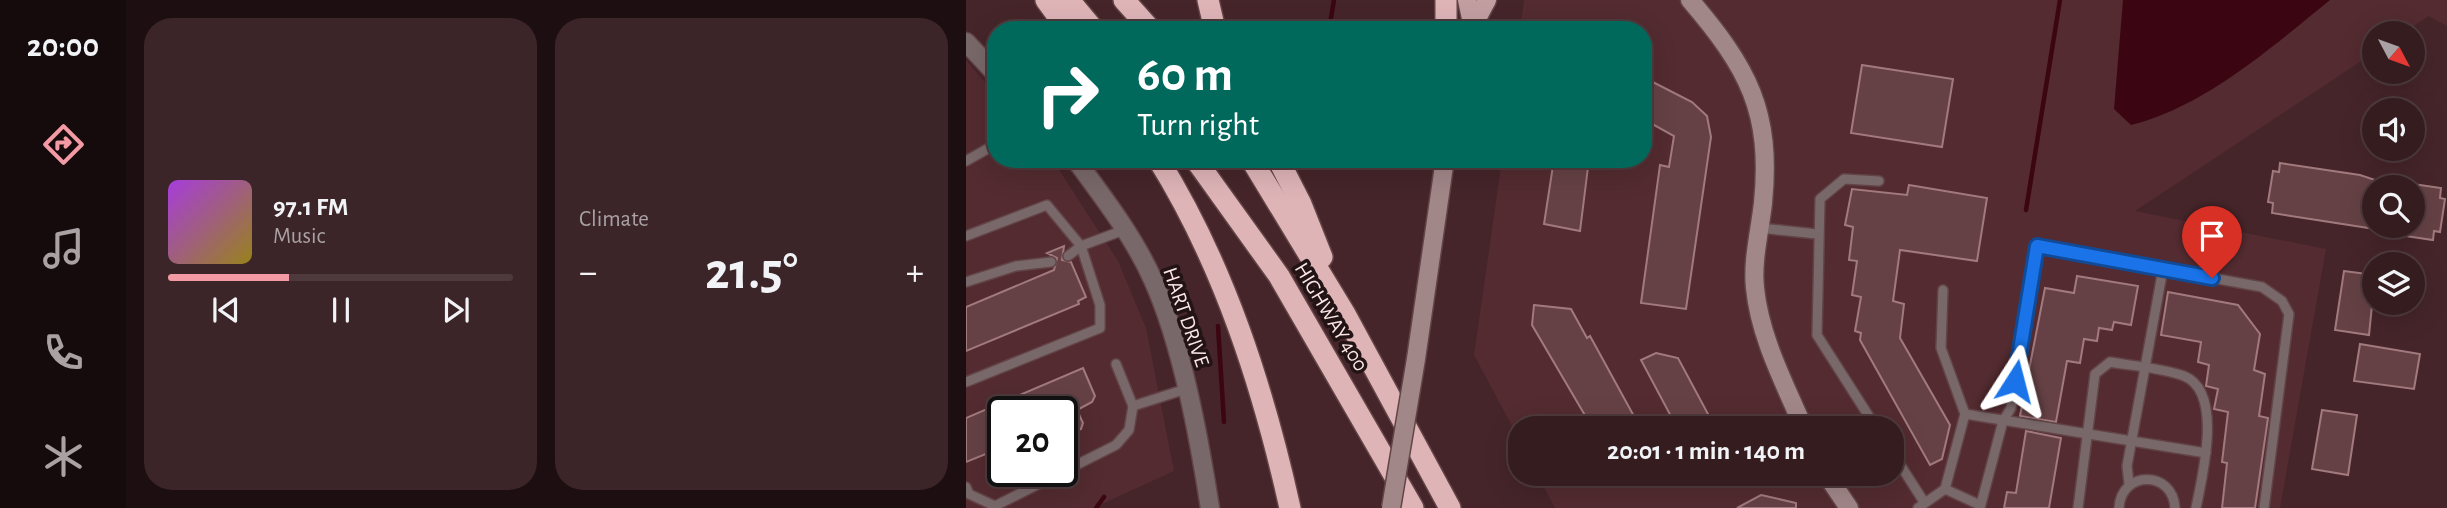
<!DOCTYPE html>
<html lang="en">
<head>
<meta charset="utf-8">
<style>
  :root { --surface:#341c1f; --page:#3c2528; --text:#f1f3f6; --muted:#a9a1a4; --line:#4e3a3d; --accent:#f49aa4 }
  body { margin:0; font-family:"Alegreya Sans",sans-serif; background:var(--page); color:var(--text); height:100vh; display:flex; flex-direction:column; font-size:26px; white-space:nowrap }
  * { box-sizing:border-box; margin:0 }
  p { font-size:23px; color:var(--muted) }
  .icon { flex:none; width:38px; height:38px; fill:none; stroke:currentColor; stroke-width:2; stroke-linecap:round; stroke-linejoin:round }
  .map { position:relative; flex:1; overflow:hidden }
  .sheet { display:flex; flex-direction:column; gap:18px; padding:18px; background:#1d0f11; width:840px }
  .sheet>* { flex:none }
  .banner { position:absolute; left:21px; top:21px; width:665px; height:147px; border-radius:28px; box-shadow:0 7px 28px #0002,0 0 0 2px var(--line); background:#00695c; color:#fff; overflow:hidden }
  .needle { width:46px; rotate:131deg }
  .controls { position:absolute; left:1396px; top:21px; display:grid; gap:14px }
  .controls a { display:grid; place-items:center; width:63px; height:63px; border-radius:50%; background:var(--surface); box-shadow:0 7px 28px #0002,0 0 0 2px var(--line); font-size:35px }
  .speed { position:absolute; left:21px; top:396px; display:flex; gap:14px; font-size:35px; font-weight:700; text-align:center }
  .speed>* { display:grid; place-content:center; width:91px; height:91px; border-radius:50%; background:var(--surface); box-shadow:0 7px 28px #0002,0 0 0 2px var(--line); line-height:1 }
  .speed .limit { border:4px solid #111; border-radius:10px; background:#fff; color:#111 }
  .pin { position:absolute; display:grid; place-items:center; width:60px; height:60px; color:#fff; margin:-72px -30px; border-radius:50% 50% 50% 0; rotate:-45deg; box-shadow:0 0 7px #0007 }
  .pin .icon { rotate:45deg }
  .me { position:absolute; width:77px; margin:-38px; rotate:9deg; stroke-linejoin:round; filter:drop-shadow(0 0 5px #0008) }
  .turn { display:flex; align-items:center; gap:24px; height:147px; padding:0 35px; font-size:32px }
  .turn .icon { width:91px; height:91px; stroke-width:2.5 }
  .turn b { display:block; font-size:49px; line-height:60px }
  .big { font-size:52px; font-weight:700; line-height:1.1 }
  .sheet .tile { flex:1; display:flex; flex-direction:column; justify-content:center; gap:10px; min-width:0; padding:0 24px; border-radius:28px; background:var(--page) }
  .song { display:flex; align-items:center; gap:21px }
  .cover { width:84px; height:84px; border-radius:10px; background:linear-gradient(135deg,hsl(280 70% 55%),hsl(50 70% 35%)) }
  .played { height:7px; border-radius:4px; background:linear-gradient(90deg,var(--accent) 35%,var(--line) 35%) }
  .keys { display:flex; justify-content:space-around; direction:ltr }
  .heat { display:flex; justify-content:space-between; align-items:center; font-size:38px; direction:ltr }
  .sheet .tiles { flex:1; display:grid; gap:18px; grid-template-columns:repeat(2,1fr) }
  .trip { position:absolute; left:542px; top:416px; width:396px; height:70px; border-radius:28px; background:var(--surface); box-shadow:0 7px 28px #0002,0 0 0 2px var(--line); font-weight:700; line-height:70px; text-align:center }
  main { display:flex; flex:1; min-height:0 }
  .menu { display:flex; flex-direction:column; width:126px; justify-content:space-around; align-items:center; background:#150b0c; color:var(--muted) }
  .menu .icon { width:49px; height:49px }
  .menu .current { color:var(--accent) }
  .menu b { font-size:32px; color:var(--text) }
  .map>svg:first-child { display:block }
  .built { fill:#532b30; fill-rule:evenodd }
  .water { fill:#3c0512 }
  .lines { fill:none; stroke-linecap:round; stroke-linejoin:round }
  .stream { stroke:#3c0512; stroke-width:4.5 }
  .building { fill:#654145; stroke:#a27a7e; stroke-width:2 }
  .lane-casing { stroke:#624447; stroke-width:12 }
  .street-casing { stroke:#624447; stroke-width:21 }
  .secondary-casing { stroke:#624447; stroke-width:21 }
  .primary-casing { stroke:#624447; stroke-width:21 }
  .highway-casing { stroke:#624447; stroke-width:24 }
  .lane { stroke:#796869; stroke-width:9 }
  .street { stroke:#796869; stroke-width:18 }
  .secondary { stroke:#a28789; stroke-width:18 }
  .primary { stroke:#c29ea1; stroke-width:18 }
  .highway { stroke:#deb4b7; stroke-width:21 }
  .secondary-bridge-casing { stroke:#624447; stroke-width:21; stroke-linecap:butt }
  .secondary-bridge { stroke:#a28789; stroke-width:18 }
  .route-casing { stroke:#114b97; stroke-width:18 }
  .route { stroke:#1a73e8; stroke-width:12 }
  .labels { text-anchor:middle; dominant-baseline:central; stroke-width:7; stroke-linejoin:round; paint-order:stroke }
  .street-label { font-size:21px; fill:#fce6e7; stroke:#221314 }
</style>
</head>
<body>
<main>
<nav class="menu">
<b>20:00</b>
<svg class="icon current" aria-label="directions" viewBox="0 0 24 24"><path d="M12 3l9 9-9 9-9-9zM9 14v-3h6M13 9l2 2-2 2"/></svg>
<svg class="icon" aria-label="music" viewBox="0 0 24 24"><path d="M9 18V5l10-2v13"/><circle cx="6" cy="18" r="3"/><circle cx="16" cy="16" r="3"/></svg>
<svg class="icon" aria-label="phone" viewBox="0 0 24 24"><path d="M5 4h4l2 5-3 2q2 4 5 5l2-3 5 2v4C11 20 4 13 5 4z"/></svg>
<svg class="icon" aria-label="climate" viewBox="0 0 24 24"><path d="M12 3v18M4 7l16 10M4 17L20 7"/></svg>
</nav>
<section class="sheet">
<div class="tiles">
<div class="tile">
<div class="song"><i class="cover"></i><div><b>97.1 FM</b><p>Music</p></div></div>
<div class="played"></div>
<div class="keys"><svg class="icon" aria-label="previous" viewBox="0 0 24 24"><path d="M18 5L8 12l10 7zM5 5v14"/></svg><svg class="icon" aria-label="pause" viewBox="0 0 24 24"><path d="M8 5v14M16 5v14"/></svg><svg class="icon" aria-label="next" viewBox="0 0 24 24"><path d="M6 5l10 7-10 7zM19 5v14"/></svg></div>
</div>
<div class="tile"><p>Climate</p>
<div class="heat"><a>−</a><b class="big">21.5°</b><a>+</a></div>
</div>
</div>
</section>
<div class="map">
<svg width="1481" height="508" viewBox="0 0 1481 508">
  <rect width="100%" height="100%" fill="#452529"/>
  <!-- built -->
  <g class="built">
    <polygon points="558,0 1481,0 1481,26 1463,16 1437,33 1409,33 1409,52 1169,211 1360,249 1314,508 589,508 571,474 926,474 926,429 555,429 555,443 508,355 536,159 677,159 677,30 554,30"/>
    <path d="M0 60 30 95V159H86L152 261 180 328 208 471 127 508H0ZM37 411H96V471H37Z"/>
  </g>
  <!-- water -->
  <path class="water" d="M1157 0H1364C1306 47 1238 107 1165 125L1148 109Z"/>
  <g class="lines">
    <!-- stream -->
    <g class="stream">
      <polyline points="363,30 368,0"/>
      <polyline points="1060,210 1094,0"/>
      <polyline points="252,326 258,422"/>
      <polyline points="130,508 138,497"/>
    </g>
  </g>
  <!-- building -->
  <g class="building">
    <polygon points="896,65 987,79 976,147 885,133"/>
    <polygon points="677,77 726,102 741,116 745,137 720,309 675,303 694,165 703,167 708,136 677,119"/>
    <polygon points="588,159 623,159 614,231 578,224"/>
    <polygon points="1314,163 1394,175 1409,180 1409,229 1306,213 1307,203 1302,202 1307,171 1313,172"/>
    <polygon points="1447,184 1475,188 1474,198 1479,199 1474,232 1468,231 1467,240 1419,233 1419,226 1447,226"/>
    <polygon points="943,185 1021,198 1011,261 934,250 927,301 938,304 934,338 984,425 976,459 964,465 894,340 895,333 889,331 895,297 886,295 891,261 883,260 887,227 879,225 886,189 941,195"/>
    <polygon points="98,246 96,260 105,262 120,297 112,301 113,304 0,351 0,307 88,270 91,258 81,253"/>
    <polygon points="1378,271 1409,275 1403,335 1369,330"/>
    <polygon points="1111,276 1172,286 1165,325 1148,322 1146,330 1133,328 1131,341 1118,339 1114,363 1101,361 1090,422 1054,416 1079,288 1108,293"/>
    <polygon points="1202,292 1272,305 1294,334 1288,370 1299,374 1293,416 1302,418 1289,508 1256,508 1261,463 1256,462 1262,412 1248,409 1252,389 1240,386 1243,365 1232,362 1235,342 1195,335"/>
    <polygon points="568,305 605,309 621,338 624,336 675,429 627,429 566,325"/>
    <polygon points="1394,344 1454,354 1448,389 1388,381"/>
    <polygon points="690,353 712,358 742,414 736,429 691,429 707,420 675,360"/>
    <polygon points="117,368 129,396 126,402 111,410 117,423 115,429 96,437 96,411 37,411 37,447 0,462 0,418"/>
    <polygon points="1356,410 1391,415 1382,475 1346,469"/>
    <polygon points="1060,431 1095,438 1083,508 1038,508 1041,492 1050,493"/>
    <polygon points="795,495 830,503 830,508 771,508"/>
  </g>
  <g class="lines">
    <defs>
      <g id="lane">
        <polyline points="0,161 30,144"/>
        <polyline points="794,228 851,234"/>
        <polyline points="0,236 81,205 115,246 134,305 134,328 0,382"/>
        <polyline points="102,256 115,246 158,230"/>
        <polyline points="0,282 50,266 85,262"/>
        <polyline points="150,364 167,406"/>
        <polyline points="999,414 1240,453"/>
        <polyline points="911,429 851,335 854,199 878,179 913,181"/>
        <polyline points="926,452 958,502"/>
        <polyline points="1163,484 1161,466 1197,269"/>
        <polyline points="0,487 3,494 29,506 150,445 163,430 167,406 220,389"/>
        <polyline points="979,489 1014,505"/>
        <polyline points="952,508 979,489 999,414 975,348 977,290"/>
        <polyline points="1014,508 1037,421 1045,408 1071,246 1296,287 1316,301 1323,314 1298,508"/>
        <path d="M1112 508 1129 374 1144 362C1167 366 1196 368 1218 376 1258 392 1236 477 1230 508"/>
        <path d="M1153 508C1155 470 1207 470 1209 508"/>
      </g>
      <g id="street">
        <polyline points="0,42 30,74"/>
        <path d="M109 159C137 197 168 237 187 280 216 344 233 438 244 508"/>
      </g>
      <g id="secondary">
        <path d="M724 0C782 68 806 111 797 203 794 230 786 261 789 288 794 338 819 384 838 429"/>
        <polyline points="450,359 479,159"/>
        <polyline points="860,474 883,508"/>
      </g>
      <g id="primary">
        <polyline points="501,0 506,23"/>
        <polyline points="505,30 521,0"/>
      </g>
      <g id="highway">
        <polyline points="80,0 102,30"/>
        <polyline points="103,0 128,30"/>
        <polyline points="158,0 185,30"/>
        <polyline points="242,0 249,30"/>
        <polyline points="480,0 480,30"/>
        <path d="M192 159C258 265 297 387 324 508"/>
        <polyline points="229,159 313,276 447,508"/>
        <polyline points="285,159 379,314 484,508"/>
        <polyline points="312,159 335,204 356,257"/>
      </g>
    </defs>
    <!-- lane casing -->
    <use href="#lane" class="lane-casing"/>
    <!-- street casing -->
    <use href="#street" class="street-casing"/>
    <!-- secondary casing -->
    <use href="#secondary" class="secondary-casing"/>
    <!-- primary casing -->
    <use href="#primary" class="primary-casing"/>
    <!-- highway casing -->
    <use href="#highway" class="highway-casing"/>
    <!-- lane -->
    <use href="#lane" class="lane"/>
    <!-- street -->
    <use href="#street" class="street"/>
    <!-- secondary -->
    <use href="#secondary" class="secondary"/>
    <!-- primary -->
    <use href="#primary" class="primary"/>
    <!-- highway -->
    <use href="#highway" class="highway"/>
    <defs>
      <polyline id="secondary-bridge" points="425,508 450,359"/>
    </defs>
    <!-- secondary-bridge casing -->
    <use href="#secondary-bridge" class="secondary-bridge-casing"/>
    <!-- secondary-bridge -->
    <use href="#secondary-bridge" class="secondary-bridge"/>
  </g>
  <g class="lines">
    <defs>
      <polyline id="route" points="1049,381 1071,246 1246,278"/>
    </defs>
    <!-- route casing -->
    <use href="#route" class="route-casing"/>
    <!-- route -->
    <use href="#route" class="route"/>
  </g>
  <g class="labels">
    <!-- street labels -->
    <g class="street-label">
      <text transform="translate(220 317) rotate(71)">HART DRIVE</text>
      <text transform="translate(365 317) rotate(59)">HIGHWAY 400</text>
    </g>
  </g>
</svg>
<div class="controls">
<a><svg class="needle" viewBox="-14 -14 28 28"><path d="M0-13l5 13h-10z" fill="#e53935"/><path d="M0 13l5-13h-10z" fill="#a9a1a4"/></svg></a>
<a><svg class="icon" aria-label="sound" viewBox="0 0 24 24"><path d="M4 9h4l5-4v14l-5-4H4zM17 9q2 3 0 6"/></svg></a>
<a><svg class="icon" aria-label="search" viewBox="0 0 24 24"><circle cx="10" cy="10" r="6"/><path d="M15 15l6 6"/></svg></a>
<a><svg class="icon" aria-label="layers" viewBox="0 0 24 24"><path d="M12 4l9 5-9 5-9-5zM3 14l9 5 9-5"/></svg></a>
</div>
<div class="speed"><div class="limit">20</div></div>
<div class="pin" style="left:1246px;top:278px;background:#d93025"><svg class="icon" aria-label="arrive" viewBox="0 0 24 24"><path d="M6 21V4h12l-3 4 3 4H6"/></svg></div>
<svg class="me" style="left:1049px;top:381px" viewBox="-20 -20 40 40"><path d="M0-17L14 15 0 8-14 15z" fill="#1a73e8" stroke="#fff" stroke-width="4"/></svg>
<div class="trip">20:01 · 1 min · 140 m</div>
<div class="banner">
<div class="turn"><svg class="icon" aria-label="right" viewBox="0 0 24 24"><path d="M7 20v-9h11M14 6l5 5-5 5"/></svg><div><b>60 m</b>Turn right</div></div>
</div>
</div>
</main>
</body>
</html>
